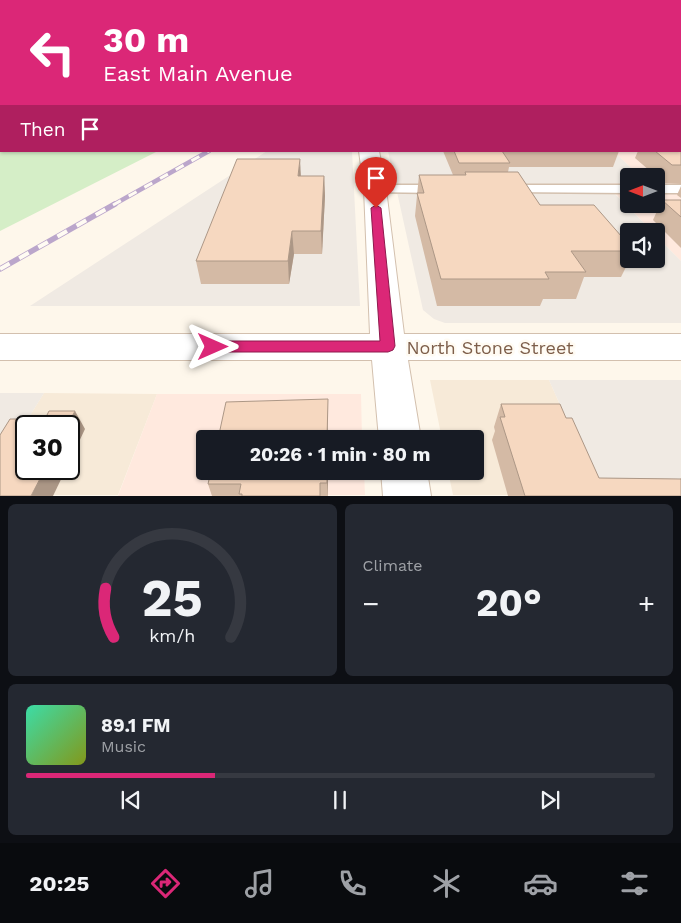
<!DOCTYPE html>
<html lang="en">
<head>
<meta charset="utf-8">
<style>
  :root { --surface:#171b24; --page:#242831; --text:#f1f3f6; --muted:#9ea1a6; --line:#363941; --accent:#db2777 }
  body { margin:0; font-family:"Work Sans",sans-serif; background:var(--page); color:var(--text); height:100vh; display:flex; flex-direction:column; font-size:19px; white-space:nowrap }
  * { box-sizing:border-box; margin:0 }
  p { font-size:16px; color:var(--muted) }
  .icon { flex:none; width:28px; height:28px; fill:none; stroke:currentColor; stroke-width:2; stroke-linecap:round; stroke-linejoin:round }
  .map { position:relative; height:496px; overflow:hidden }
  .sheet { display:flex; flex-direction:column; gap:8px; padding:8px; background:#0d0f14; flex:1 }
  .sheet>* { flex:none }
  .guide { position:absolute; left:0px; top:0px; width:681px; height:152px; box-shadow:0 1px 4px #0004; background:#db2777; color:#fff; overflow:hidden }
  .needle { width:32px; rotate:270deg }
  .buttons { position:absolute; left:620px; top:168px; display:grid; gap:10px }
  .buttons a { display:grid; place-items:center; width:45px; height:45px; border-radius:5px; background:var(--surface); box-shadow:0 1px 4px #0004; font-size:25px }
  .speed { position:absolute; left:15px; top:415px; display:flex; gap:10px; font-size:25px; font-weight:700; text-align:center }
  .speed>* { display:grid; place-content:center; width:65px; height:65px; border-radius:50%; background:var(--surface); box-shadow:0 1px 4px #0004; line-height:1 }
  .speed .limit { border:2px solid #111; border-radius:8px; background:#fff; color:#111 }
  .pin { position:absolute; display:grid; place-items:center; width:42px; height:42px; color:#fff; margin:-51px -21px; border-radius:50% 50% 50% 0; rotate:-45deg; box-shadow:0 0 5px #0007 }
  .pin .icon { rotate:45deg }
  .me { position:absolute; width:55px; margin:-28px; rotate:90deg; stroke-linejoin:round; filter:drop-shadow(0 0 4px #0008) }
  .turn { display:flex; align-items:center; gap:18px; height:105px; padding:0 20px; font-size:22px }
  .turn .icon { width:65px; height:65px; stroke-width:2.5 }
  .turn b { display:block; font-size:35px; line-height:42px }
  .then { display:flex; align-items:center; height:48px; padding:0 20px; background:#0003; gap:10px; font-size:19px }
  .big { font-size:38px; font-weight:700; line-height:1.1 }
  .sheet .widget { flex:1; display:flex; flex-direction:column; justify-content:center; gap:8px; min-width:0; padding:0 18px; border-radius:8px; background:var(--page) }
  .sheet .dial { align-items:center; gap:0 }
  .dial svg { height:130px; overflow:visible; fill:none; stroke:var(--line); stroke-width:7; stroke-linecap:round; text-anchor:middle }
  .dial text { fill:var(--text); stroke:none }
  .song { display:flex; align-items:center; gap:15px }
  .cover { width:60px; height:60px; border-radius:8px; background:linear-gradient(135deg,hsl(160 70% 55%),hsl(70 70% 35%)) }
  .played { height:5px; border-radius:2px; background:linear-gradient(90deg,var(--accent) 30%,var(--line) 30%) }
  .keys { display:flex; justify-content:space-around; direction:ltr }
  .heat { display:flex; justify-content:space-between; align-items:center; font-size:28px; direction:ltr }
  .sheet .tiles { flex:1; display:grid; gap:8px; grid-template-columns:1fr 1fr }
  .widget:last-child { grid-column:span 2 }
  .trip { position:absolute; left:196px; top:430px; width:288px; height:50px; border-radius:5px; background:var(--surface); box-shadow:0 1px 4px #0004; font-weight:700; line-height:50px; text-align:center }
  .tabs { display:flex; height:80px; justify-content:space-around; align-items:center; background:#090b0e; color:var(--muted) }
  .tabs .icon { width:35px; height:35px }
  .tabs .active { color:var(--accent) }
  .tabs b { font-size:22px; color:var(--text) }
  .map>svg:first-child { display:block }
  .residential { fill:#f7ead8; fill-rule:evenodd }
  .commercial { fill:#ffe9de }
  .industrial { fill:#f0eae3 }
  .green { fill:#d5eec7 }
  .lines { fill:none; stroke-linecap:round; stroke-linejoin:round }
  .lane-casing { stroke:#d3c0ae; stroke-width:3 }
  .street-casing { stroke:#d3c0ae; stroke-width:2 }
  .secondary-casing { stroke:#d8c2ae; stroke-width:2 }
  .lane { fill:#fff; fill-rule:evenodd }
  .street { fill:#fff; fill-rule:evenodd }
  .secondary { fill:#fff; fill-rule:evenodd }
  .rail-far1-casing { stroke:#bba6cb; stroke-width:4.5 }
  .rail-casing { stroke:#bba6cb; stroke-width:5.5 }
  .rail-far1 { stroke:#fffbf3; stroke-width:3; stroke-dasharray:9; stroke-linecap:butt }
  .rail { stroke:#fffbf3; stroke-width:4; stroke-dasharray:11; stroke-linecap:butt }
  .wall { fill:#d4baa5 }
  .shaded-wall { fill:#ac9786 }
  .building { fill:#f6d8c0; stroke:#ac9786 }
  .route { fill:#db2777; stroke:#8e194d }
  .labels { text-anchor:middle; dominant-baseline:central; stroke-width:5; stroke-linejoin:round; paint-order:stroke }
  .near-street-label { font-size:18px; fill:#7d5e4a; stroke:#fffbf3 }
</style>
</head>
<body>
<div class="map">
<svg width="681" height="496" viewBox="0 0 681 496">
  <rect width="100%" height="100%" fill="#fef7eb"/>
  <!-- residential -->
  <g class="residential">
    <polygon points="430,380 549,380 600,495 453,495 448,471 475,471 475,439 442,439"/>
    <path d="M44 393 157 394 118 495H0V464ZM26 426H69V469H26Z"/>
  </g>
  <!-- commercial -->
  <g class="commercial">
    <polygon points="680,121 681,121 681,261 656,236 656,231 652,231 605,183 629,183 629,204 656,204 656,176 640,176 613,151 680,151"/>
    <polygon points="157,394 361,394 362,439 205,439 205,471 364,471 365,495 118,496"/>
  </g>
  <!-- industrial -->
  <g class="industrial">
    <polygon points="267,151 352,151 360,306 30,306"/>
    <polygon points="388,151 613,151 640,176 629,176 629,183 605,184 652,231 629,231 629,259 656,259 656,236 681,261 681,323 445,323 434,319 423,310"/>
    <polygon points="549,380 681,380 681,495 600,495"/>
    <polygon points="0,393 44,393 0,464"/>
  </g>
  <!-- green -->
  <polygon class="green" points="0,108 1,151 158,151 0,231"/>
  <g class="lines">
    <defs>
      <g id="lane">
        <polygon points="375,185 438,185 444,189 438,193 371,192 369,189"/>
        <polygon points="509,185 629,185 629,193 505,192 503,189"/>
        <rect x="656" y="185" width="25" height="8"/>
      </g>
      <g id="street">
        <rect x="680" y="88" width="1" height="10"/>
        <polygon points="359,151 379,151 386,189 404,334 681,334 681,360 408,360 421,439 379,439 372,360 0,360 0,334 370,334 364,189"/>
        <polygon points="381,471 427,471 431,496 383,496"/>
      </g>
      <rect id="secondary" x="680" y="108" width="1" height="10"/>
    </defs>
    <!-- lane casing -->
    <use href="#lane" class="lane-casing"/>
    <!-- street casing -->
    <use href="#street" class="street-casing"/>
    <!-- secondary casing -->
    <use href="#secondary" class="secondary-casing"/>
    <!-- lane -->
    <use href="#lane" class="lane"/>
    <!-- street -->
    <use href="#street" class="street"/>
    <!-- secondary -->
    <use href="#secondary" class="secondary"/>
    <defs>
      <polyline id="rail-far1" points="113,205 209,151"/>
      <polyline id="rail" points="0,269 115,204"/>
    </defs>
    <!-- rail-far1 casing -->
    <use href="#rail-far1" class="rail-far1-casing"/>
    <!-- rail casing -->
    <use href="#rail" class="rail-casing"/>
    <!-- rail-far1 -->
    <use href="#rail-far1" class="rail-far1"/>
    <!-- rail -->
    <use href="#rail" class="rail"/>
  </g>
  <!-- wall -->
  <g class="wall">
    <polygon points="680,114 681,114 681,184 664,183 635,158 638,151 680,151"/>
    <polygon points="443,151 619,151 613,167 509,167 508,172 540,205 629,245 629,259 630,259 621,277 584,277 576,299 543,299 540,306 437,306 415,216 419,175 453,175"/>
    <polygon points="301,176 324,176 325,196 322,254 294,254 289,284 201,284 196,261"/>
    <polygon points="681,186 681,198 677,195"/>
    <polygon points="662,200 681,200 681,248 653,220"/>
    <polygon points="501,404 566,418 599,478 680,479 681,478 681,496 508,496 492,440 495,431 494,427"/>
    <polygon points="211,471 328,471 328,496 212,496 208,484"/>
  </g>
  <!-- shaded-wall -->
  <g class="shaded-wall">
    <polygon points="300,159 301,178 298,176"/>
    <polygon points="324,176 325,196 322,254 321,231"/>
    <polygon points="292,231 294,254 289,284 288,261"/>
    <polygon points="328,399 328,439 327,439"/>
    <polygon points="75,411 85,429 69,463 69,426 67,426"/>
    <polygon points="45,469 66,469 53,496 31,496"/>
    <polygon points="327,471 328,471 328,496 327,483"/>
  </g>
  <!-- building -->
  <g class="building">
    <rect x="680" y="114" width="1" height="24"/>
    <polygon points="680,145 681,146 681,165 672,165 655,151 680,151"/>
    <polygon points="454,151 502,151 510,163 459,163"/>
    <polygon points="237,159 300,159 298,176 324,176 321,231 292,231 288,261 196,261"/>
    <polygon points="465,172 518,172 540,205 594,205 629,245 629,251 571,251 586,272 545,272 549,279 441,279 417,193 424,193 419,175 466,175"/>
    <polygon points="662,200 681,200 681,217"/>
    <polygon points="328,399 327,439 218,439 226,402"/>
    <polygon points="501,404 560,404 566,418 572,418 599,478 681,479 681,496 525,496 500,417 505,417"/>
    <polygon points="49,411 75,411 67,426 26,426 26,469 45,469 31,496 0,496 0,435 10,419 45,419"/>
    <polygon points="211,471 327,471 327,483 320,483 320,496 242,496 242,494 239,494 241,484 208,484"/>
  </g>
  <!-- sky -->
  <linearGradient id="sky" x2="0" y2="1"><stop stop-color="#96c6e9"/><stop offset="0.45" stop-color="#fffbf6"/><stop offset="1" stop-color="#fffbf6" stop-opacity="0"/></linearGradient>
  <rect width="681" height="127" fill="url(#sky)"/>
  <!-- route -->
  <polygon class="route" points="376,205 381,208 395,346 393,350 388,352 213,352 208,351 206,347 208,343 213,341 380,341 371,208"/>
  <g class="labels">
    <!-- near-street labels -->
    <g class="near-street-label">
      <text x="490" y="347">North Stone Street</text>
    </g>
  </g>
</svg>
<div class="buttons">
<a><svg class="needle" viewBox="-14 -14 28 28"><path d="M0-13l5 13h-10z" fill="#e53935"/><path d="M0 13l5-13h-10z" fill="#9ea1a6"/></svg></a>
<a><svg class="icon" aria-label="sound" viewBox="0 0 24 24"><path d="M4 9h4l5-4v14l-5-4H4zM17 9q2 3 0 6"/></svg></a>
</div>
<div class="speed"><div class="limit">30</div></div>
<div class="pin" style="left:376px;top:208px;background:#d93025"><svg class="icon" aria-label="arrive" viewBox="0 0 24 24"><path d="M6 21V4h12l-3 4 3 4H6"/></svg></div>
<svg class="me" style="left:213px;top:347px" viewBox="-20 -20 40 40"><path d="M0-17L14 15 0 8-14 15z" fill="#db2777" stroke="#fff" stroke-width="4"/></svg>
<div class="trip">20:26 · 1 min · 80 m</div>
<div class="guide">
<div class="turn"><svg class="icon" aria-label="left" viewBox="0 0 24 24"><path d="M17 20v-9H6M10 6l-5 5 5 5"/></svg><div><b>30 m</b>East Main Avenue</div></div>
<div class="then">Then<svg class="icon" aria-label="arrive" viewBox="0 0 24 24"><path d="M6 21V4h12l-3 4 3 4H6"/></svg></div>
</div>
</div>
<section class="sheet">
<div class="tiles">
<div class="widget dial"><svg viewBox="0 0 100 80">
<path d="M14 69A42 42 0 1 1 86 69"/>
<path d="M14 69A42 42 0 0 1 9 39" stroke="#db2777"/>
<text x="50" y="56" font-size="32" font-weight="700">25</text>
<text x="50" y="72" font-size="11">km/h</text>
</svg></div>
<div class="widget"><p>Climate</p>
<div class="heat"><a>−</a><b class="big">20°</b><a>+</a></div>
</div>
<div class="widget">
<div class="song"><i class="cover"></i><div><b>89.1 FM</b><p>Music</p></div></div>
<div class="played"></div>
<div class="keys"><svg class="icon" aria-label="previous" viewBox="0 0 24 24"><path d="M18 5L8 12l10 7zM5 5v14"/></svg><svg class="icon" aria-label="pause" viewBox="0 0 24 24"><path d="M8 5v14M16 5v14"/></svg><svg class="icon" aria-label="next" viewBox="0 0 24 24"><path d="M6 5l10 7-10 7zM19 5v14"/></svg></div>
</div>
</div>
</section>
<nav class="tabs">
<b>20:25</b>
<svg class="icon active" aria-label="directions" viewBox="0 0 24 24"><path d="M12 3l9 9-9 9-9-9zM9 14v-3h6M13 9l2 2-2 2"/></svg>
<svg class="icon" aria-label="music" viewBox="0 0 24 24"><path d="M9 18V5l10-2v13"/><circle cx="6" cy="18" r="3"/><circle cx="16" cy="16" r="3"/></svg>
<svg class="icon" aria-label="phone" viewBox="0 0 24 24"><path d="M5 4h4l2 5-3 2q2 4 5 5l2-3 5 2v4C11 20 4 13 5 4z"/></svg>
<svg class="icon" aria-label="climate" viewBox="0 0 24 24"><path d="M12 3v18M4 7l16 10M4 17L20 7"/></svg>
<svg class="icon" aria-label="car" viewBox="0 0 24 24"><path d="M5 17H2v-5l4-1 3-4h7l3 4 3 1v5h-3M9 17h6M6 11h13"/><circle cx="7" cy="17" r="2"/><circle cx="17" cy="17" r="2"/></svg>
<svg class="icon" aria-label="filters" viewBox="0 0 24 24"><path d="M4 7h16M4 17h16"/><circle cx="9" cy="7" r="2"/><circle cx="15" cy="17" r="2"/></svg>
</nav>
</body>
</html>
